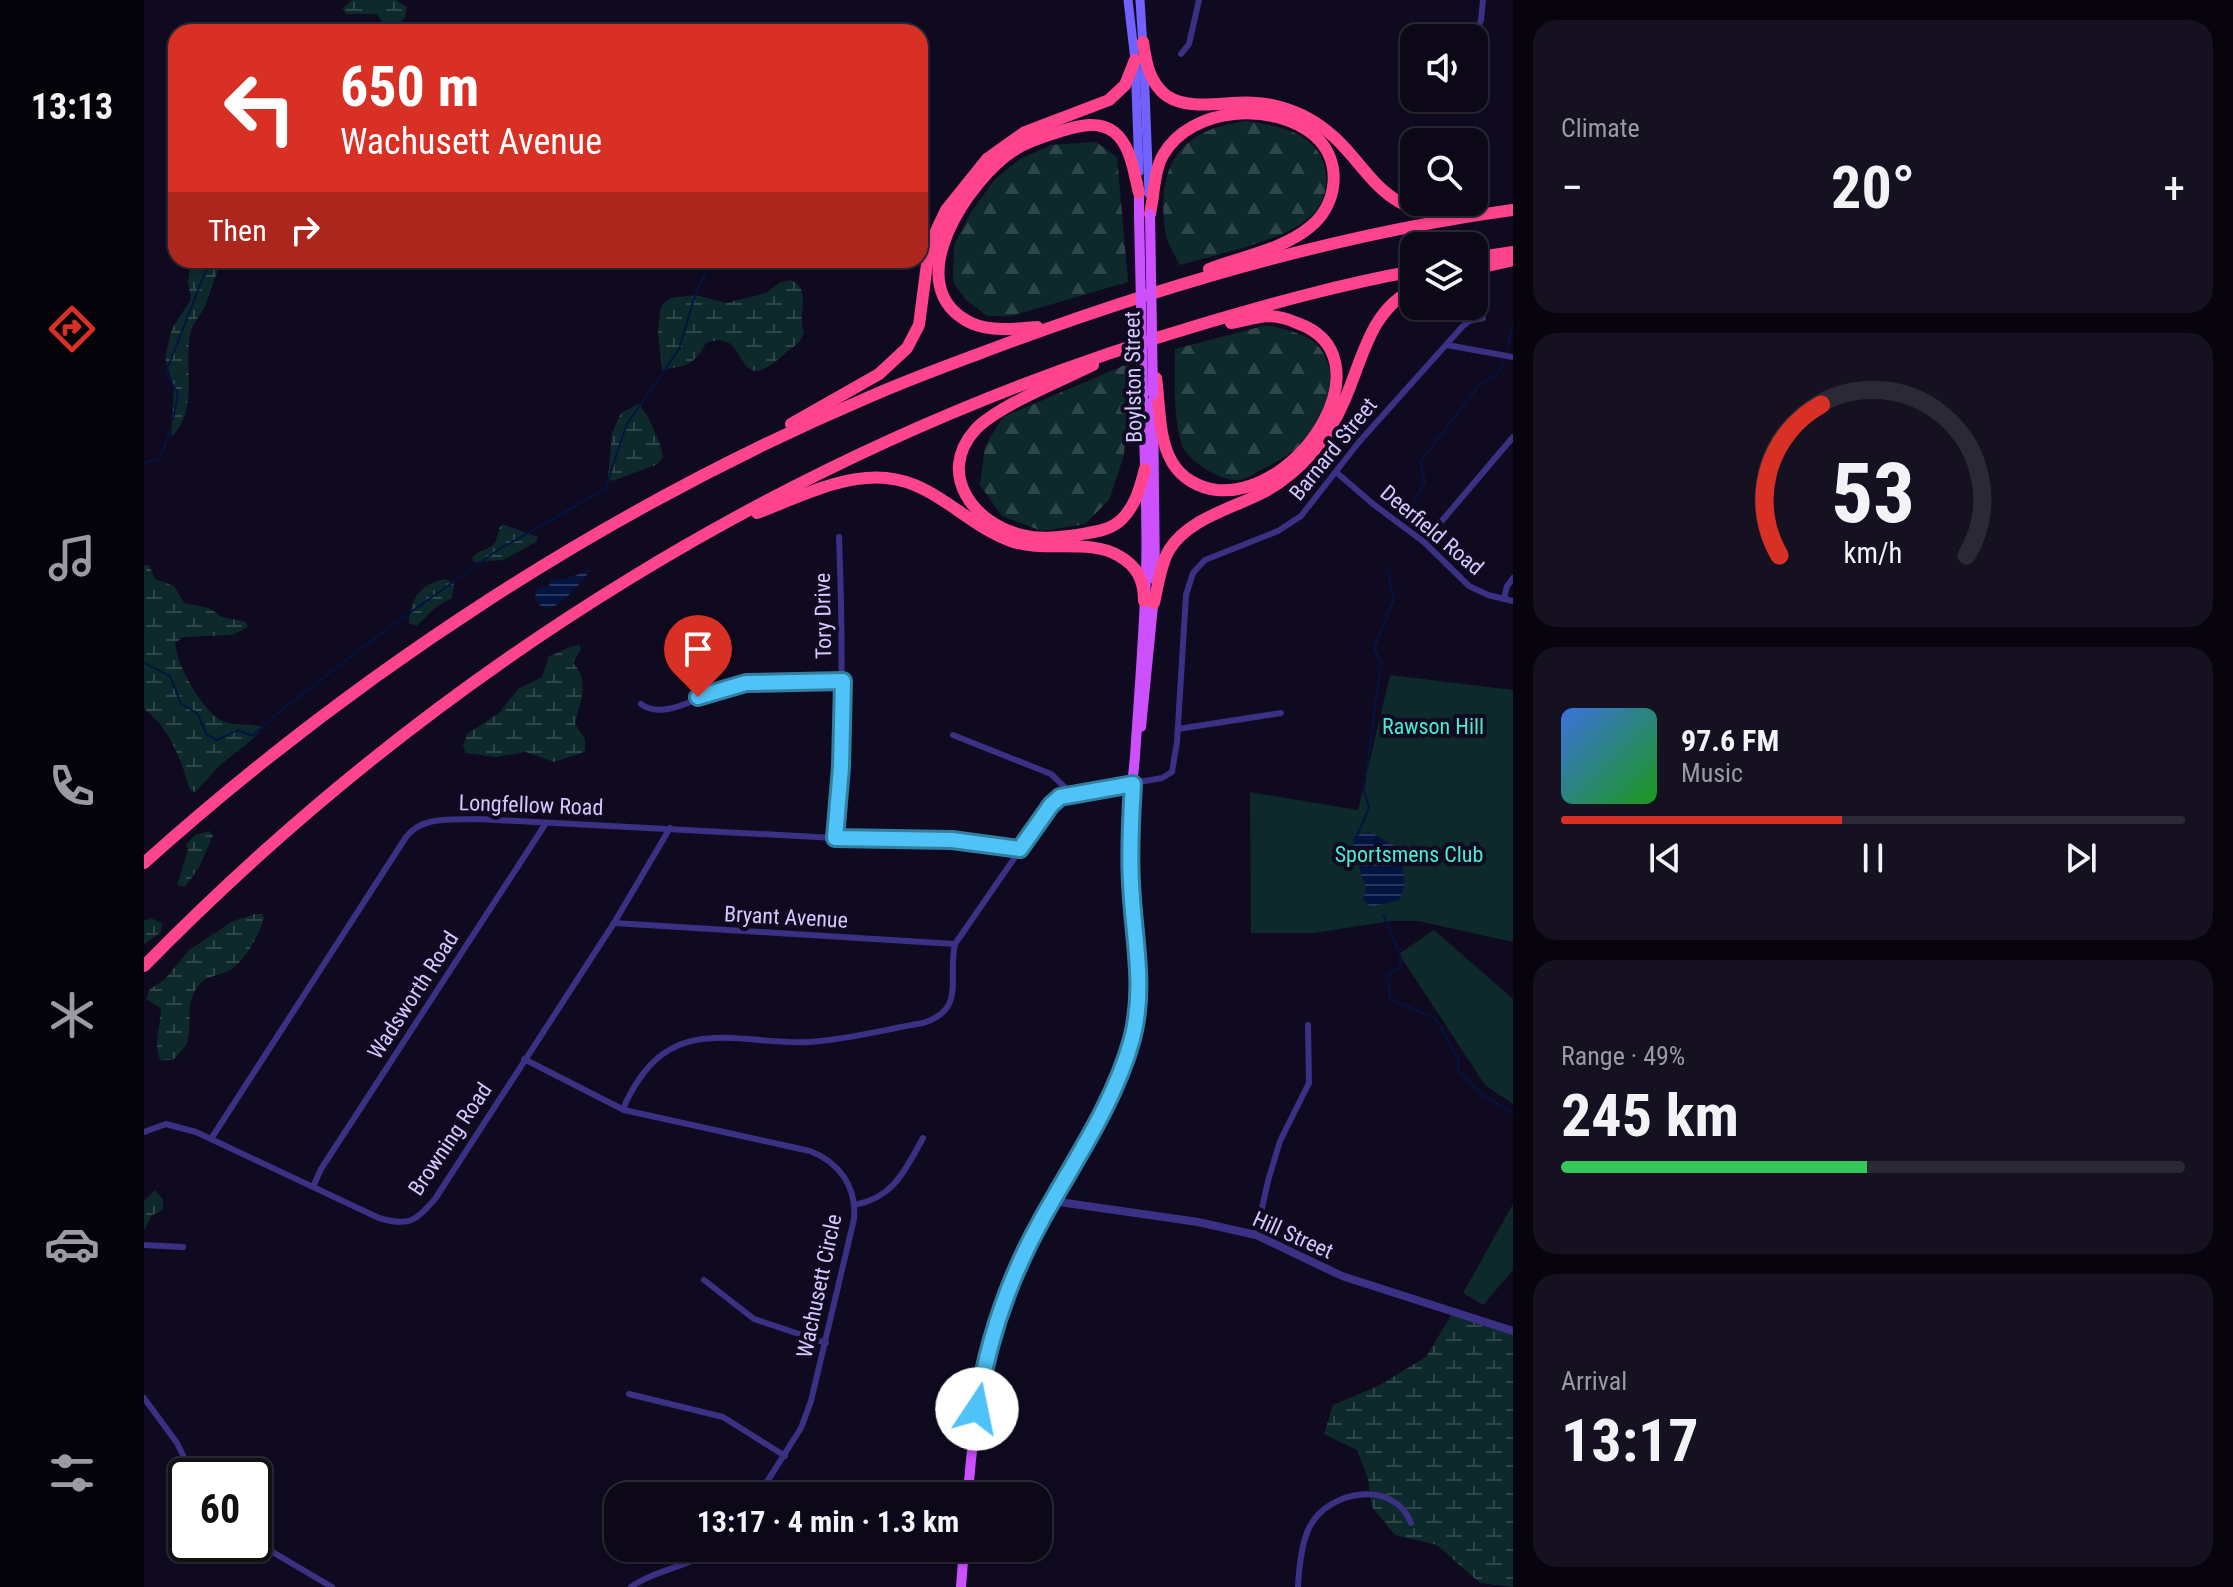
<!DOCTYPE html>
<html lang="en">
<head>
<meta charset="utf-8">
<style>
  :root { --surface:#0c0818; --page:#151121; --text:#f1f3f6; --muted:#9a9aa2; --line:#2c2937; --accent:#d93025 }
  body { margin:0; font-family:"Roboto Condensed",sans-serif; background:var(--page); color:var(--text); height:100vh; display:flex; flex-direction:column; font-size:30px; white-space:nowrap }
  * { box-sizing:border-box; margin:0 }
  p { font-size:26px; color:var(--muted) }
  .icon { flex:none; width:44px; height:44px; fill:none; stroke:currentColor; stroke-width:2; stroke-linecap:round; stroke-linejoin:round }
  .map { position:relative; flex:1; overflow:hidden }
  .sheet { display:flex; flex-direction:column; gap:20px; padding:20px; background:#07040d; width:720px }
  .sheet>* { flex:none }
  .top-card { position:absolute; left:24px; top:24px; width:760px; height:244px; border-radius:24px; box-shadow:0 2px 6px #0004,0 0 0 2px var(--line); background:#d93025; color:#fff; overflow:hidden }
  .tools { position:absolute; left:1256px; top:24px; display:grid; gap:16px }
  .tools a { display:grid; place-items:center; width:88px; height:88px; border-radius:16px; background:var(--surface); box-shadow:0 2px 6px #0004,0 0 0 2px var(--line); font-size:40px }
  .speed { position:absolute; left:24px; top:1458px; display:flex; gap:16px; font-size:40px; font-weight:700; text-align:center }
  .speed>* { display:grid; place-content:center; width:104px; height:104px; border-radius:50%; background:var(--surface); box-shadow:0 2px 6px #0004,0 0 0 2px var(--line); line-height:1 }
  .speed .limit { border:4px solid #111; border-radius:12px; background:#fff; color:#111 }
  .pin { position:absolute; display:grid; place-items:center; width:68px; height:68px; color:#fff; margin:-82px -34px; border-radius:50% 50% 50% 0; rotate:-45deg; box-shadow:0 0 8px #0007 }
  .pin .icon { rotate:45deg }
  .me { position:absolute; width:88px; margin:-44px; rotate:11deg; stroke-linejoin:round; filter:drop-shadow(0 0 6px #0008) }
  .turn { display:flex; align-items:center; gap:28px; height:168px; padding:0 40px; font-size:36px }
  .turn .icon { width:104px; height:104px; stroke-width:2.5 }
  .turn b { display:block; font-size:56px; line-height:68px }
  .then { display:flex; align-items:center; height:76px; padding:0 40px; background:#0003; gap:16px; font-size:30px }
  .big { font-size:60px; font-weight:700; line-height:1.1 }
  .sheet .card { flex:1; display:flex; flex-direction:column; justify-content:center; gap:12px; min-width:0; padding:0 28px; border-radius:24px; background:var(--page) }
  .sheet .dial { align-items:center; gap:0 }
  .dial svg { height:208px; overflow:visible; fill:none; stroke:var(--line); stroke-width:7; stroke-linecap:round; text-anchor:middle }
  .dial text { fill:var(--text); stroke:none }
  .song { display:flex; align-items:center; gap:24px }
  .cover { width:96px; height:96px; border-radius:12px; background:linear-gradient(135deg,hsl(220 70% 55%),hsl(120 70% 35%)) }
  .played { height:8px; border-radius:4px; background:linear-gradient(90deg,var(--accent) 45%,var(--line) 45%) }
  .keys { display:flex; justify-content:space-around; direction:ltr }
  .heat { display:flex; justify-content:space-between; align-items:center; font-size:44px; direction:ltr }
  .charge { height:12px; border-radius:6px; background:linear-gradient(90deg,#34c759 49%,var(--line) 0) }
  .trip { position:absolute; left:460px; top:1482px; width:448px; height:80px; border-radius:24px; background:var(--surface); box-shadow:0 2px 6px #0004,0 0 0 2px var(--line); font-weight:700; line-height:80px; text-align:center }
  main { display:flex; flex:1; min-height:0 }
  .dock { display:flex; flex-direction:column; width:144px; justify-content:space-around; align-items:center; background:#05030a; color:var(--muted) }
  .dock .icon { width:56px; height:56px }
  .dock .selected { color:var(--accent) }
  .dock b { font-size:36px; color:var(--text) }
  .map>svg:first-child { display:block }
  .forest { fill:url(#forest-firs) }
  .wetland { fill:url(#wetland-marsh) }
  .green { fill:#0d292b }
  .water { fill:url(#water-rules) }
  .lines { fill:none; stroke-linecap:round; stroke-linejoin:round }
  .stream { stroke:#041440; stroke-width:2 }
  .minor { stroke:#3a3084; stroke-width:6 }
  .tertiary { stroke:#3a3084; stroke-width:8 }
  .secondary { stroke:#7260ff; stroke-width:9 }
  .primary { stroke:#cd50ff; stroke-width:10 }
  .motorway { stroke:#ff448d; stroke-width:12 }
  .primary-bridge { stroke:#cd50ff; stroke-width:10 }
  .route-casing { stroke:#337fa1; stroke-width:20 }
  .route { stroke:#4fc3f7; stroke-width:14 }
  .labels { text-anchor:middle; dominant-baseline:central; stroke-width:8; stroke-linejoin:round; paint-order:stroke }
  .street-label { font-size:22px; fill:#d4c9ff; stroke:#100a20 }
  .park-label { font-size:22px; fill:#48ecd1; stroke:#100a20 }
</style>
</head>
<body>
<main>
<nav class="dock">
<b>13:13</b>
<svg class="icon selected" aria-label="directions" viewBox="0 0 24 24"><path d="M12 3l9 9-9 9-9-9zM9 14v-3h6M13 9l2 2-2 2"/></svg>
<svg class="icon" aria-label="music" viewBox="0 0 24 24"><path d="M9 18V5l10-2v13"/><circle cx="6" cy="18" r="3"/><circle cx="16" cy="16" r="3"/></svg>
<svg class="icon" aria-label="phone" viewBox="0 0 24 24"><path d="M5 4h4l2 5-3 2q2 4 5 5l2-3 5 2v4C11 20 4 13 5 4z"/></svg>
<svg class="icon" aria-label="climate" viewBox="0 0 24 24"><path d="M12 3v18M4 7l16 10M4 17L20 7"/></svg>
<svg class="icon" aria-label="car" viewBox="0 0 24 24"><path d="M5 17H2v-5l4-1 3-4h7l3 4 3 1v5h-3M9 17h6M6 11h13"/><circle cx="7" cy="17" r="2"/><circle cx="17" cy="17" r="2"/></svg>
<svg class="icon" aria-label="filters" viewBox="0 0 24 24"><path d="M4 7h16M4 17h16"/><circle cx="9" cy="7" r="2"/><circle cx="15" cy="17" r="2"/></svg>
</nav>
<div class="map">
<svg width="1369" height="1587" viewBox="0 0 1369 1587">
  <defs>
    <pattern id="forest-firs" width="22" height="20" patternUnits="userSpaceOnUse" patternTransform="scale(2)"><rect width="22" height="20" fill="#0d292b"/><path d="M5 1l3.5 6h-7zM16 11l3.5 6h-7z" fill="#2f474b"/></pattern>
    <pattern id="wetland-marsh" width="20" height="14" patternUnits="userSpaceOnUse" patternTransform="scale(2)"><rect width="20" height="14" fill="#0d292b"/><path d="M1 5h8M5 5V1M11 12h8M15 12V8" fill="none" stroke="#2f474b"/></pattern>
    <pattern id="water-rules" width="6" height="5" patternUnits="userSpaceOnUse" patternTransform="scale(2)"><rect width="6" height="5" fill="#041440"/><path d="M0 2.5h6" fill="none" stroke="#28355d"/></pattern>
  </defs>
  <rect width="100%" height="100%" fill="#100a20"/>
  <!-- forest -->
  <g class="forest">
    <path d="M1103 121C1121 124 1141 127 1157 136 1193 158 1190 206 1154 226 1118 246 1074 254 1036 265 1031 255 1022 242 1021 230 1012 164 1037 129 1103 121Z"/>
    <polygon points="952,142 973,157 984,282 867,316 843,316 822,300 809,282 810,245 827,212 851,179 876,159 907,145"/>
    <path d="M1123 325C1138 329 1162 333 1173 345 1199 372 1184 420 1159 444 1147 454 1131 463 1117 470 1111 473 1102 479 1095 480 1077 481 1053 466 1042 452 1028 433 1031 373 1031 349Z"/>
    <polygon points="986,363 980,455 965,500 941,524 898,531 858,516 836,485 841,446 859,417"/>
  </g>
  <!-- wetland -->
  <g class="wetland">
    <polygon points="208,0 252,0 263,7 261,18 247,32 238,32 238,22 233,14 202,14 198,9"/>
    <path d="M47 260H81C68 278 69 288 61 306 56 316 49 322 46 334 40 367 55 411 27 437L30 388 21 358 28 329 47 299 44 282Z"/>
    <path d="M647 280C669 290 652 316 660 333 656 345 646 348 638 356 587 402 608 325 562 343 549 366 544 365 518 370L514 334 516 311 519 304 527 298 552 295 582 303 622 293 635 283Z"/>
    <path d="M495 404C503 413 519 447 519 458L512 465 468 481 464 478 468 433 477 413Z"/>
    <path d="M358 524 394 537 392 542 359 560 330 562 328 558C335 549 345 551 351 542 355 535 353 530 358 524Z"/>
    <path d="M0 565H5L11 579 30 586 40 603 65 608 78 617 102 622 104 627 88 635 39 637 31 643C32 663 57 708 75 719 89 728 104 722 118 727 115 736 88 755 79 763 69 771 61 783 51 792L46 790C38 762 25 726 0 709Z"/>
    <path d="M302 579 310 584 308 598 292 607 273 626 265 623C266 598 277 583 302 579Z"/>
    <path d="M435 645 437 649 429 663C447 682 435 703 431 724L441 739V752L410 762 382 752 351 757 322 753 319 746 323 734 355 713 374 689 398 677 405 656C416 653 423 646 435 645Z"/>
    <polygon points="65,831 69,835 55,867 41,887 33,885 44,850 42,845 51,835"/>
    <path d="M111 914H118L120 918C116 934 98 966 82 972 72 976 62 976 55 985 39 1003 50 1027 42 1045 39 1050 33 1055 30 1059L17 1061C8 1047 17 1025 17 1008L2 999 6 989 20 980 45 950 89 921Z"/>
    <polygon points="6,918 18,923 17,932 0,944 0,921"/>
    <polygon points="11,1190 19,1199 19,1210 8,1215 0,1231 0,1201"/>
    <polygon points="1309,1312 1369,1331 1369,1587 1336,1583 1293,1545 1251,1535 1228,1507 1224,1479 1213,1450 1180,1434 1189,1405 1234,1386 1282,1357"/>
  </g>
  <!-- green -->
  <g class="green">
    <polygon points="1246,675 1369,690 1369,942 1274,921 1247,921 1170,933 1107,933 1106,792 1214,810"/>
    <polygon points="1290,930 1369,999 1369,1104 1341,1085 1255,954"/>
    <polygon points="1369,1204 1369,1270 1339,1305 1319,1293"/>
  </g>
  <!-- water -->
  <g class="water">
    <path d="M445 569 446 571C434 585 419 607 400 609L390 599 394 588 405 586 407 579C418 581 436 575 445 569Z"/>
    <polygon points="1226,832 1256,849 1261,885 1255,900 1227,907 1219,900 1222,888 1209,849 1210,836"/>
  </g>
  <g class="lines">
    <!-- stream -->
    <g class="stream">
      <polyline points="1364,346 1369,325"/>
      <polyline points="29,419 34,394 22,372 62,270 93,260"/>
      <polyline points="0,463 16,459 26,431"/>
      <polyline points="1263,515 1281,481 1276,462 1334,387 1356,371 1359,362"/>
      <polyline points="0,663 26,676 37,704 53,713 63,735 73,740 94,730 108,736 140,708 235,635 354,550 461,489 483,424 535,349 552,292 568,260"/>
      <polyline points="1213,836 1225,808 1220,790 1237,664 1230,648 1250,599 1243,568"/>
      <polyline points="1240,916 1257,957 1256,968 1244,974 1246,999 1291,1018 1314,1058 1314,1070 1337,1094 1369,1113"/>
    </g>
    <!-- minor -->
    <g class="minor">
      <polyline points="1330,39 1337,20 1339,0"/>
      <polyline points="1037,54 1045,44 1055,0"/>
      <polyline points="1303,345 1369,357"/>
      <polyline points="1192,472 1229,504 1280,542 1325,586 1344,595 1369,601"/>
      <polyline points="1280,542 1369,437"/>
      <polyline points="1360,599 1363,586 1369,578"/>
      <path d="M497 704C518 721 557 696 580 688 616 676 660 681 699 681"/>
      <polyline points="1034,729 1137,713"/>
      <polyline points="809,735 907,774 928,794"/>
      <path d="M691 838C699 737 699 637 695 537"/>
      <polyline points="470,923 811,944"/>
      <path d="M380 1059 480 1110 666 1151C695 1162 713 1187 710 1219L667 1401 657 1428 614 1496"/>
      <path d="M479 1110C483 1098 489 1088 496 1078 538 1016 602 1045 665 1042 703 1040 742 1029 779 1023 823 1009 803 978 811 944L909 802 921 795 1018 778 1028 772 1033 742 1042 595 1049 573 1061 560 1134 531 1157 516 1215 442 1318 327 1325 321 1339 318"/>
      <path d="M0 1132 22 1124 52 1132 235 1218C266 1227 271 1221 291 1199L470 923 526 828"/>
      <path d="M67 1139 262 837C279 815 310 820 335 819L691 838 808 840 876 849"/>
      <polyline points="169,1187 177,1169 402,823"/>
      <path d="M710 1205C750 1198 761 1170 779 1138"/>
      <polyline points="1112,1235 1124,1181 1136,1141 1165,1083 1164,1025"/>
      <polyline points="0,1245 39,1247"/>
      <polyline points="560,1280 610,1319 682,1343"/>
      <polyline points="485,1394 579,1417 641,1456"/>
      <polyline points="0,1398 33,1443 49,1476"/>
      <polyline points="110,1541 188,1587"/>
      <path d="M487 1587C513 1569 547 1566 574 1548"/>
      <path d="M1154 1587C1155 1567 1157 1543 1166 1526 1186 1489 1251 1480 1267 1523"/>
    </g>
    <!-- tertiary -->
    <polyline class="tertiary" points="908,1201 1054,1222 1112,1235 1198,1276 1369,1331"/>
    <!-- secondary -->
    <g class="secondary">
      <polyline points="984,0 991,60 995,172"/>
      <polyline points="996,0 999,47"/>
      <polyline points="1000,65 1005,194"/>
    </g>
    <!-- primary -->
    <g class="primary">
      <polyline points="995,193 995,215"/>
      <polyline points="1009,400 1011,580"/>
      <polyline points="997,727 1010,596"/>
      <path d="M824 1496C830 1402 849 1313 893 1228 926 1165 972 1104 989 1033 1006 966 984 897 985 829 985 804 989 780 991 756 995 696 1000 635 1002 575 1004 514 1000 454 999 393"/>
      <polyline points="817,1587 820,1548"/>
    </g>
    <!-- motorway -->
    <g class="motorway">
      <path d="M999 42C1002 62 1005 83 1023 96 1047 112 1086 100 1113 103 1129 104 1145 109 1160 116 1228 150 1226 228 1325 209"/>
      <path d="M1006 214C1010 195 1010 171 1019 155 1047 106 1130 101 1171 136 1199 161 1194 205 1166 227 1138 250 1099 256 1065 269"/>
      <polyline points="1330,258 1369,252"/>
      <polyline points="1330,269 1369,260"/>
      <path d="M893 327C872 329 847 332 827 323 751 286 826 177 872 149 886 140 902 136 917 131 935 126 954 120 970 132 987 145 990 173 995 193"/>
      <path d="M949 365C917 381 853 406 831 430 792 474 830 524 878 535 896 540 915 537 933 535 949 532 966 531 978 519 992 505 996 487 1001 469"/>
      <path d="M1012 378C1016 405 1014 438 1028 462 1037 478 1055 488 1073 490 1159 497 1245 355 1153 323 1144 319 1133 316 1123 316 1112 317 1099 321 1087 323"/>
      <polyline points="647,424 735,374 763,348 775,325 783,264 792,231 802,210 843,159 881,132 965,100 981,85 991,60"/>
      <path d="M613 513C653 498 698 474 742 478 791 482 822 525 867 541 900 553 946 538 975 556 993 566 1000 580 1000 601"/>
      <path d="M1010 603C1014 586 1016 566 1025 550 1044 519 1087 509 1118 493 1138 483 1155 468 1170 451 1183 436 1193 418 1201 399 1219 358 1226 310 1270 289"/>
      <path d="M0 863C213 672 462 509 725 397 772 376 821 359 869 341 1030 282 1198 233 1369 210"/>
      <path d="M0 966C292 668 654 443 1055 325 1126 304 1197 284 1270 271"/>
    </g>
    <!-- primary-bridge -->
    <g class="primary-bridge">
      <polyline points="1006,214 1009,394"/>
      <polyline points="995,215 999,393"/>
    </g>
  </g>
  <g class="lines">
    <defs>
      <path id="route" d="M554 697 602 683 699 681 697 767 691 838 808 840 876 849 907 805 916 797 989 784C987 817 985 849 987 882 989 936 1002 986 988 1039 970 1104 930 1161 898 1219 865 1278 843 1343 833 1409"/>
    </defs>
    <!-- route casing -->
    <use href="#route" class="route-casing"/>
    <!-- route -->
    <use href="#route" class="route"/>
  </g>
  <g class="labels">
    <!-- street labels -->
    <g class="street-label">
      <text transform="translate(989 377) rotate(-91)">Boylston Street</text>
      <text transform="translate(1189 449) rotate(-51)">Barnard Street</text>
      <text transform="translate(1288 530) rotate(40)">Deerfield Road</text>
      <text transform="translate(679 616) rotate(-91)">Tory Drive</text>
      <text transform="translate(387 805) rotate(2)">Longfellow Road</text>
      <text transform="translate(642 917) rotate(3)">Bryant Avenue</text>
      <text transform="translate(269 995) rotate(-57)">Wadsworth Road</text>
      <text transform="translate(306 1139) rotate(-56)">Browning Road</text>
      <text transform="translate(1149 1235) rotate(24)">Hill Street</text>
      <text transform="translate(675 1286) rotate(-78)">Wachusett Circle</text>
    </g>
    <!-- park labels -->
    <g class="park-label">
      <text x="1289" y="726">Rawson Hill</text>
      <text x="1265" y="854">Sportsmens Club</text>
    </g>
  </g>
</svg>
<div class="tools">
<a><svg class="icon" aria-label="sound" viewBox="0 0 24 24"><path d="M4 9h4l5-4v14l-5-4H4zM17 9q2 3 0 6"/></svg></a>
<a><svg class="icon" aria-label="search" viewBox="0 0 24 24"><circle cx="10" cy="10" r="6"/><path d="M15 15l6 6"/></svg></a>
<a><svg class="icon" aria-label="layers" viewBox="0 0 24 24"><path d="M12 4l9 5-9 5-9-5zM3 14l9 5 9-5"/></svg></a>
</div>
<div class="speed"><div class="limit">60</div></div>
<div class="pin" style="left:554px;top:697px;background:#d93025"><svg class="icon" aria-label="arrive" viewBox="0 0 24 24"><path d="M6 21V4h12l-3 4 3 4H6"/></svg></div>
<svg class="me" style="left:833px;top:1409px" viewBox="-20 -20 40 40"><circle r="19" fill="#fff"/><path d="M0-13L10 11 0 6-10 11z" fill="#4fc3f7"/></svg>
<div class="trip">13:17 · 4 min · 1.3 km</div>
<div class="top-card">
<div class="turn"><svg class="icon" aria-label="left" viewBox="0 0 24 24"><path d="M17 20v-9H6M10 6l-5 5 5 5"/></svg><div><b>650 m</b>Wachusett Avenue</div></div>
<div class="then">Then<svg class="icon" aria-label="right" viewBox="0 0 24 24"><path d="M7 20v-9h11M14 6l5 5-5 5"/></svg></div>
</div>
</div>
<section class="sheet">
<div class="card"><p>Climate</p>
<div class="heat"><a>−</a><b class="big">20°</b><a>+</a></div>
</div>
<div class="card dial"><svg viewBox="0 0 100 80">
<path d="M14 69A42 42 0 1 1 86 69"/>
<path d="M14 69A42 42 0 0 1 30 11" stroke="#d93025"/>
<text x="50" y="56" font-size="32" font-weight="700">53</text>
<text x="50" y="72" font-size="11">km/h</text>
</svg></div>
<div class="card">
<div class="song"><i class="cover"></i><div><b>97.6 FM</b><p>Music</p></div></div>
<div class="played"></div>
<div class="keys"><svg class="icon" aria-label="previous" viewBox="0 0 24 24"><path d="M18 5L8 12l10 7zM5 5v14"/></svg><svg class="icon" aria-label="pause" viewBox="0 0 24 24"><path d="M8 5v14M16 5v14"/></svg><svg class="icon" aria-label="next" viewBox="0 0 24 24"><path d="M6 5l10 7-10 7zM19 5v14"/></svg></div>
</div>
<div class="card"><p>Range · 49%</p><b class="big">245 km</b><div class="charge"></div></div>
<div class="card"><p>Arrival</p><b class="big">13:17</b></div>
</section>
</main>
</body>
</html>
